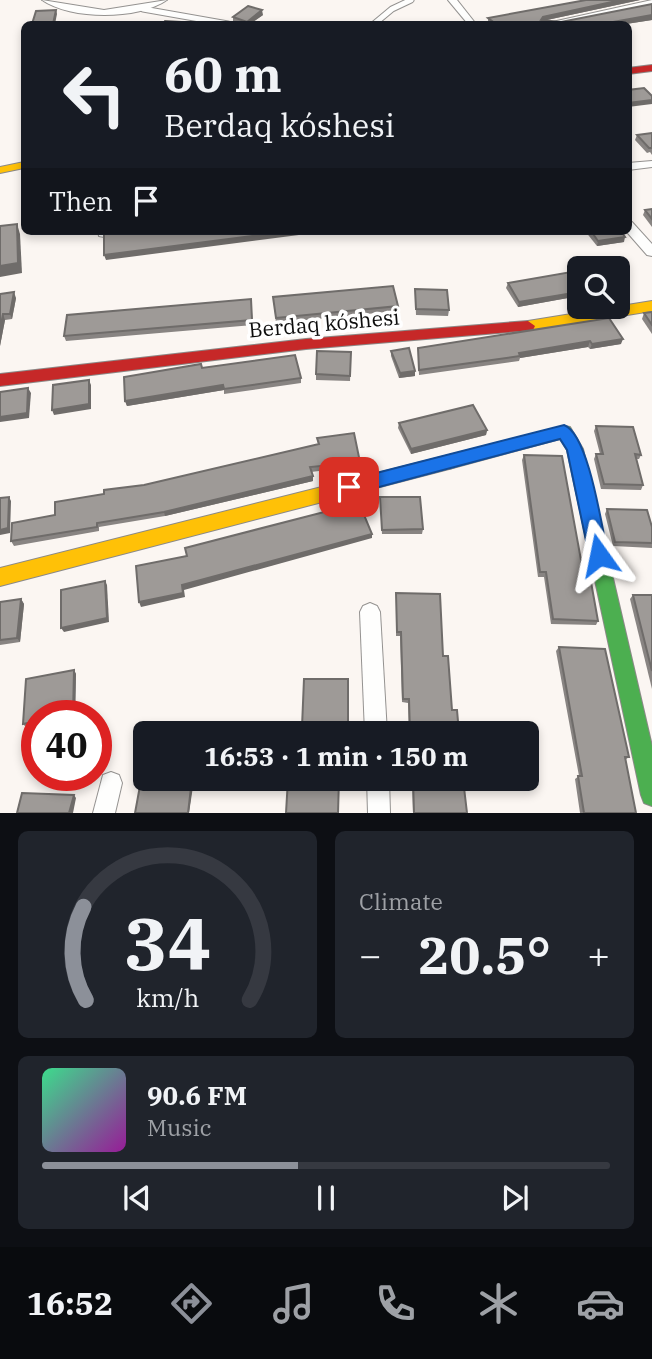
<!DOCTYPE html>
<html lang="en">
<head>
<meta charset="utf-8">
<style>
  :root { --surface:#171b24; --page:#20242c; --text:#f1f3f6; --muted:#9ea1a6; --line:#363941; --accent:#8c9099 }
  body { margin:0; font-family:"IBM Plex Serif",serif; background:var(--page); color:var(--text); height:100vh; display:flex; flex-direction:column; font-size:26px; white-space:nowrap }
  * { box-sizing:border-box; margin:0 }
  p { font-size:23px; color:var(--muted) }
  .icon { flex:none; width:38px; height:38px; fill:none; stroke:currentColor; stroke-width:2; stroke-linecap:round; stroke-linejoin:round }
  .map { position:relative; height:813px; overflow:hidden }
  .panel { display:flex; flex-direction:column; gap:18px; padding:18px; background:#0d0f14; flex:1 }
  .panel>* { flex:none }
  .banner { position:absolute; left:21px; top:21px; width:611px; height:214px; border-radius:10px; box-shadow:0 4px 10px #0003; background:#171b24; color:var(--text); overflow:hidden }
  .tools { position:absolute; left:567px; top:256px; display:grid; gap:14px }
  .tools a { display:grid; place-items:center; width:63px; height:63px; border-radius:10px; background:var(--surface); box-shadow:0 4px 10px #0003; font-size:35px }
  .speed { position:absolute; left:21px; top:700px; display:flex; gap:14px; font-size:35px; font-weight:700; text-align:center }
  .speed>* { display:grid; place-content:center; width:91px; height:91px; border-radius:50%; background:var(--surface); box-shadow:0 4px 10px #0003; line-height:1 }
  .speed .limit { border:10px solid #d22; background:#fff; color:#111 }
  .pin { position:absolute; display:grid; place-items:center; width:60px; height:60px; color:#fff; margin:-30px; border-radius:14px; box-shadow:0 4px 10px #0006 }
  .me { position:absolute; width:77px; margin:-38px; rotate:348deg; stroke-linejoin:round; filter:drop-shadow(0 0 5px #0008) }
  .turn { display:flex; align-items:center; gap:24px; height:147px; padding:0 28px; font-size:32px }
  .turn .icon { width:91px; height:91px; stroke-width:2.5 }
  .turn b { display:block; font-size:49px; line-height:60px }
  .then { display:flex; align-items:center; height:66px; padding:0 28px; background:#0003; gap:14px; font-size:26px }
  .big { font-size:52px; font-weight:700; line-height:1.1 }
  .panel .widget { flex:1; display:flex; flex-direction:column; justify-content:center; gap:10px; min-width:0; padding:0 24px; border-radius:10px; background:var(--page) }
  .panel .dial { align-items:center; gap:0 }
  .dial svg { height:182px; overflow:visible; fill:none; stroke:var(--line); stroke-width:7; stroke-linecap:round; text-anchor:middle }
  .dial text { fill:var(--text); stroke:none }
  .song { display:flex; align-items:center; gap:21px }
  .cover { width:84px; height:84px; border-radius:10px; background:linear-gradient(135deg,hsl(150 70% 55%),hsl(300 70% 35%)) }
  .played { height:7px; border-radius:4px; background:linear-gradient(90deg,var(--accent) 45%,var(--line) 45%) }
  .keys { display:flex; justify-content:space-around; direction:ltr }
  .heat { display:flex; justify-content:space-between; align-items:center; font-size:38px; direction:ltr }
  .panel .tiles { flex:1; display:grid; gap:18px; grid-template-columns:1fr 1fr }
  .widget:last-child { grid-column:span 2 }
  .trip { position:absolute; left:133px; top:721px; width:406px; height:70px; border-radius:10px; background:var(--surface); box-shadow:0 4px 10px #0003; font-weight:700; line-height:70px; text-align:center }
  .tab-bar { display:flex; height:112px; justify-content:space-around; align-items:center; background:#090b0e; color:var(--muted) }
  .tab-bar .icon { width:49px; height:49px }
  .tab-bar .current { color:var(--accent) }
  .tab-bar b { font-size:32px; color:var(--text) }
  .map>svg:first-child { display:block }
  .lines { fill:none; stroke-linecap:round; stroke-linejoin:round }
  .lane-casing { stroke:#949290; stroke-width:7 }
  .street-casing { stroke:#949290; stroke-width:2 }
  .fast-casing { stroke:#8b8987; stroke-width:2 }
  .slow-casing { stroke:#8b8987; stroke-width:2 }
  .jam-casing { stroke:#8b8987; stroke-width:2 }
  .lane { stroke:#fefefd; stroke-width:5 }
  .street { fill:#fefefd; fill-rule:evenodd }
  .fast { fill:#4caf50; fill-rule:evenodd }
  .slow { fill:#ffc107; fill-rule:evenodd }
  .jam { fill:#c62828; fill-rule:evenodd }
  .wall { fill:#888482 }
  .shaded-wall { fill:#6f6c6a }
  .building { fill:#9e9a97; stroke:#6f6c6a; stroke-width:2 }
  .route { fill:#1a73e8; stroke:#114b97; stroke-width:2 }
  .labels { text-anchor:middle; dominant-baseline:central; stroke-width:7; stroke-linejoin:round; paint-order:stroke }
  .street-label { font-size:21px; fill:#0d0d0d; stroke:#fff }
</style>
</head>
<body>
<div class="map">
<svg width="652" height="813" viewBox="0 0 652 813">
  <rect width="100%" height="100%" fill="#fbf6f2"/>
  <g class="lines">
    <defs>
      <g id="lane">
        <polyline points="143,9 228,24"/>
        <polyline points="374,24 392,9 411,0"/>
      </g>
      <g id="street">
        <path d="M42 0 104 10 167 0C138 20 71 20 42 0Z"/>
        <polygon points="448,0 457,0 476,24 468,24"/>
        <polygon points="652,0 652,6 559,24 543,24"/>
        <polygon points="652,161 652,167 628,170 628,163"/>
        <polygon points="628,221 632,222 652,244 652,256 647,255 626,231"/>
        <path d="M98 231H127C122 237 107 238 99 236Z"/>
        <polygon points="370,603 377,606 380,612 387,733 365,733 360,612 363,606"/>
        <polygon points="111,772 119,775 122,783 115,813 93,813 103,775"/>
        <polygon points="367,779 389,779 390,813 368,813"/>
      </g>
      <polygon id="fast" points="564,426 570,427 583,449 652,746 652,806 644,803 641,795 567,450 560,439 449,469 443,467 441,462 443,457 449,455"/>
      <g id="slow">
        <polygon points="24,162 24,168 0,173 0,167"/>
        <polygon points="652,301 652,311 528,331 521,326 528,321"/>
        <polygon points="449,455 455,457 457,462 455,467 449,469 0,586 0,568"/>
      </g>
      <g id="jam">
        <polygon points="652,65 652,71 628,74 628,68"/>
        <polygon points="528,321 535,326 533,330 306,349 0,386 0,374 306,339"/>
      </g>
    </defs>
    <!-- lane casing -->
    <use href="#lane" class="lane-casing"/>
    <!-- street casing -->
    <use href="#street" class="street-casing"/>
    <!-- fast casing -->
    <use href="#fast" class="fast-casing"/>
    <!-- slow casing -->
    <use href="#slow" class="slow-casing"/>
    <!-- jam casing -->
    <use href="#jam" class="jam-casing"/>
    <!-- lane -->
    <use href="#lane" class="lane"/>
    <!-- street -->
    <use href="#street" class="street"/>
    <!-- fast -->
    <use href="#fast" class="fast"/>
    <!-- slow -->
    <use href="#slow" class="slow"/>
    <!-- jam -->
    <use href="#jam" class="jam"/>
  </g>
  <!-- wall -->
  <g class="wall">
    <polygon points="586,0 640,0 547,20 561,22 652,4 652,20 626,24 490,24 488,22 488,18"/>
    <polygon points="263,15 250,24 241,24 233,22 233,17"/>
    <polygon points="652,133 652,155 650,152 647,153 635,140 637,135"/>
    <polygon points="652,209 652,227 643,215 645,210"/>
    <polygon points="585,231 621,231 624,242 597,246"/>
    <polygon points="508,283 579,285 579,296 518,307 506,288"/>
    <polygon points="415,289 449,310 448,316 416,315"/>
    <polygon points="0,294 16,298 12,319 5,320 0,346"/>
    <polygon points="273,297 398,306 397,311 276,323"/>
    <polygon points="251,299 253,325 66,341 64,336"/>
    <polygon points="652,312 652,334 642,319 644,313"/>
    <polygon points="609,318 621,344 590,349 588,347 520,358 519,361 419,375 418,348"/>
    <polygon points="391,351 415,376 399,378 391,356"/>
    <polygon points="351,352 350,381 316,380 316,374"/>
    <polygon points="202,368 301,378 301,383 224,394 224,390 127,406 125,401"/>
    <polygon points="399,423 487,430 486,435 411,454 398,428"/>
    <polygon points="596,426 641,455 639,459 636,459 643,485 641,490 601,489 594,459 596,454 600,454 594,431"/>
    <polygon points="317,438 360,462 360,466 311,472 313,481 165,516 99,527 99,531 14,546 11,541 55,515 104,494 318,445"/>
    <polygon points="524,455 585,582 598,621 596,625 551,624 544,577 538,577 522,460"/>
    <polygon points="380,497 423,529 422,534 382,534"/>
    <polygon points="607,509 652,527 652,548 613,546 605,514"/>
    <polygon points="396,593 443,656 452,710 459,733 409,733 408,703 402,702 400,636 396,636"/>
    <polygon points="633,595 652,595 652,689 630,599"/>
    <polygon points="21,599 24,604 20,642 0,645 0,602"/>
    <polygon points="559,647 629,757 625,760 636,813 580,813 575,779 579,776 556,651"/>
    <polygon points="74,670 76,674 75,716 37,716 37,725 26,727 23,724"/>
    <polygon points="348,679 348,731 302,730 302,727"/>
    <polygon points="412,779 463,779 467,813 413,813"/>
  </g>
  <!-- shaded-wall -->
  <g class="shaded-wall">
    <polygon points="621,0 640,0 542,21 541,20 543,17"/>
    <polygon points="56,10 57,14 55,24 53,24"/>
    <polygon points="262,10 263,15 250,24 247,24 247,22"/>
    <polygon points="652,15 652,20 626,24 602,24"/>
    <polygon points="652,100 652,104 628,107 628,103"/>
    <polygon points="17,224 20,234 22,273 0,277 0,266"/>
    <polygon points="290,231 330,231 106,260 104,255"/>
    <polygon points="625,237 624,242 597,246 598,241"/>
    <polygon points="618,286 623,286 621,291 618,291"/>
    <polygon points="14,292 16,298 12,319 10,314"/>
    <polygon points="579,292 579,296 518,307 519,302"/>
    <polygon points="3,314 5,320 0,346 0,330"/>
    <polygon points="623,339 621,344 590,349 592,344"/>
    <polygon points="590,341 588,347 520,358 519,353"/>
    <polygon points="415,371 415,376 399,378 400,373"/>
    <polygon points="89,380 91,385 91,409 54,415 52,410"/>
    <polygon points="223,385 224,390 127,406 125,401"/>
    <polygon points="28,388 31,393 29,418 0,422 0,417"/>
    <polygon points="487,430 486,435 411,454 411,449"/>
    <polygon points="313,476 313,481 165,516 164,512"/>
    <polygon points="9,497 11,501 10,533 0,535 0,530"/>
    <polygon points="372,534 372,538 184,590 185,597 141,607 139,602 182,585"/>
    <polygon points="105,581 107,585 109,622 64,632 61,628"/>
    <polygon points="21,599 24,604 20,642 17,638"/>
    <polygon points="74,670 76,674 75,716 73,714"/>
    <polygon points="192,779 194,780 189,813 188,813"/>
    <polygon points="74,795 76,798 73,813 69,813"/>
  </g>
  <!-- building -->
  <g class="building">
    <polygon points="586,0 621,0 543,17 541,20 561,22 652,4 652,15 602,24 496,24 488,18"/>
    <polygon points="248,6 262,10 247,22 233,17"/>
    <polygon points="56,10 53,24 32,24 36,11"/>
    <polygon points="165,21 180,22 179,24 163,24"/>
    <polygon points="644,88 652,96 652,100 628,103 628,90"/>
    <polygon points="652,133 652,148 649,148 637,135"/>
    <polygon points="652,209 652,219 645,210"/>
    <polygon points="17,224 18,263 0,266 0,226"/>
    <polygon points="122,231 290,231 104,255 104,234"/>
    <polygon points="591,231 621,231 625,237 598,241"/>
    <polygon points="622,265 623,286 618,286 618,268 605,268"/>
    <polygon points="571,272 579,285 579,292 519,302 508,283"/>
    <polygon points="393,286 398,306 276,318 273,297"/>
    <polygon points="415,289 447,290 449,310 416,309"/>
    <polygon points="14,292 10,314 3,314 0,330 0,294"/>
    <polygon points="251,299 252,320 64,336 67,315"/>
    <polygon points="652,312 652,325 644,313"/>
    <polygon points="609,318 623,339 592,344 590,341 519,353 520,356 419,370 418,348"/>
    <polygon points="409,348 415,371 400,373 391,351"/>
    <polygon points="317,351 351,352 350,376 316,374"/>
    <polygon points="295,355 301,378 224,389 223,385 125,401 124,377 201,364 202,368"/>
    <polygon points="89,380 89,404 52,410 53,385"/>
    <polygon points="28,388 27,413 0,417 0,392"/>
    <polygon points="473,405 487,430 411,449 399,423"/>
    <polygon points="596,426 633,427 641,455 635,454 643,485 604,484 596,454 603,454"/>
    <polygon points="354,433 360,462 310,467 313,476 164,512 97,523 97,527 11,541 12,523 55,515 55,502 104,494 104,490 144,485 319,444 317,438"/>
    <polygon points="524,455 562,456 585,582 591,582 598,621 553,619 546,572 540,572"/>
    <polygon points="9,497 8,528 0,530 0,498"/>
    <polygon points="380,497 420,497 423,529 382,530"/>
    <polygon points="359,503 372,534 182,585 183,593 139,602 136,566 187,556 185,548"/>
    <polygon points="607,509 647,510 652,527 652,543 615,542"/>
    <polygon points="105,581 107,618 61,628 61,590"/>
    <polygon points="396,593 440,594 443,656 448,656 452,710 457,710 459,733 410,733 409,699 403,699 401,632 397,632"/>
    <polygon points="633,595 652,595 652,671"/>
    <polygon points="21,599 17,638 0,640 0,602"/>
    <polygon points="559,647 605,649 629,757 625,757 636,813 584,813 578,776 582,776"/>
    <polygon points="74,670 73,714 65,716 37,716 37,721 23,724 26,679"/>
    <polygon points="304,679 348,679 348,728 302,727"/>
    <polygon points="142,775 145,775 145,779 192,779 188,813 135,813"/>
    <polygon points="288,779 339,779 338,813 286,813"/>
    <polygon points="413,779 463,779 467,813 414,813"/>
    <polygon points="22,793 74,795 69,813 17,813"/>
  </g>
  <!-- route -->
  <path class="route" d="M564 425C589 434 602 529 608 555L605 561 599 564 592 561 589 555 567 450 560 439 349 495 343 492 340 487 343 482 349 480Z"/>
  <g class="labels">
    <!-- street labels -->
    <g class="street-label">
      <text transform="translate(324 323) rotate(-5)">Berdaq kóshesi</text>
    </g>
  </g>
</svg>
<div class="tools">
<a><svg class="icon" aria-label="search" viewBox="0 0 24 24"><circle cx="10" cy="10" r="6"/><path d="M15 15l6 6"/></svg></a>
</div>
<div class="speed"><div class="limit">40</div></div>
<div class="pin" style="left:349px;top:487px;background:#d93025"><svg class="icon" aria-label="arrive" viewBox="0 0 24 24"><path d="M6 21V4h12l-3 4 3 4H6"/></svg></div>
<svg class="me" style="left:599px;top:555px" viewBox="-20 -20 40 40"><path d="M0-17L14 15 0 8-14 15z" fill="#1a73e8" stroke="#fff" stroke-width="4"/></svg>
<div class="trip">16:53 · 1 min · 150 m</div>
<div class="banner">
<div class="turn"><svg class="icon" aria-label="left" viewBox="0 0 24 24"><path d="M17 20v-9H6M10 6l-5 5 5 5"/></svg><div><b>60 m</b>Berdaq kóshesi</div></div>
<div class="then">Then<svg class="icon" aria-label="arrive" viewBox="0 0 24 24"><path d="M6 21V4h12l-3 4 3 4H6"/></svg></div>
</div>
</div>
<section class="panel">
<div class="tiles">
<div class="widget dial"><svg viewBox="0 0 100 80">
<path d="M14 69A42 42 0 1 1 86 69"/>
<path d="M14 69A42 42 0 0 1 13 28" stroke="#8c9099"/>
<text x="50" y="56" font-size="32" font-weight="700">34</text>
<text x="50" y="72" font-size="11">km/h</text>
</svg></div>
<div class="widget"><p>Climate</p>
<div class="heat"><a>−</a><b class="big">20.5°</b><a>+</a></div>
</div>
<div class="widget">
<div class="song"><i class="cover"></i><div><b>90.6 FM</b><p>Music</p></div></div>
<div class="played"></div>
<div class="keys"><svg class="icon" aria-label="previous" viewBox="0 0 24 24"><path d="M18 5L8 12l10 7zM5 5v14"/></svg><svg class="icon" aria-label="pause" viewBox="0 0 24 24"><path d="M8 5v14M16 5v14"/></svg><svg class="icon" aria-label="next" viewBox="0 0 24 24"><path d="M6 5l10 7-10 7zM19 5v14"/></svg></div>
</div>
</div>
</section>
<nav class="tab-bar">
<b>16:52</b>
<svg class="icon current" aria-label="directions" viewBox="0 0 24 24"><path d="M12 3l9 9-9 9-9-9zM9 14v-3h6M13 9l2 2-2 2"/></svg>
<svg class="icon" aria-label="music" viewBox="0 0 24 24"><path d="M9 18V5l10-2v13"/><circle cx="6" cy="18" r="3"/><circle cx="16" cy="16" r="3"/></svg>
<svg class="icon" aria-label="phone" viewBox="0 0 24 24"><path d="M5 4h4l2 5-3 2q2 4 5 5l2-3 5 2v4C11 20 4 13 5 4z"/></svg>
<svg class="icon" aria-label="climate" viewBox="0 0 24 24"><path d="M12 3v18M4 7l16 10M4 17L20 7"/></svg>
<svg class="icon" aria-label="car" viewBox="0 0 24 24"><path d="M5 17H2v-5l4-1 3-4h7l3 4 3 1v5h-3M9 17h6M6 11h13"/><circle cx="7" cy="17" r="2"/><circle cx="17" cy="17" r="2"/></svg>
</nav>
</body>
</html>
